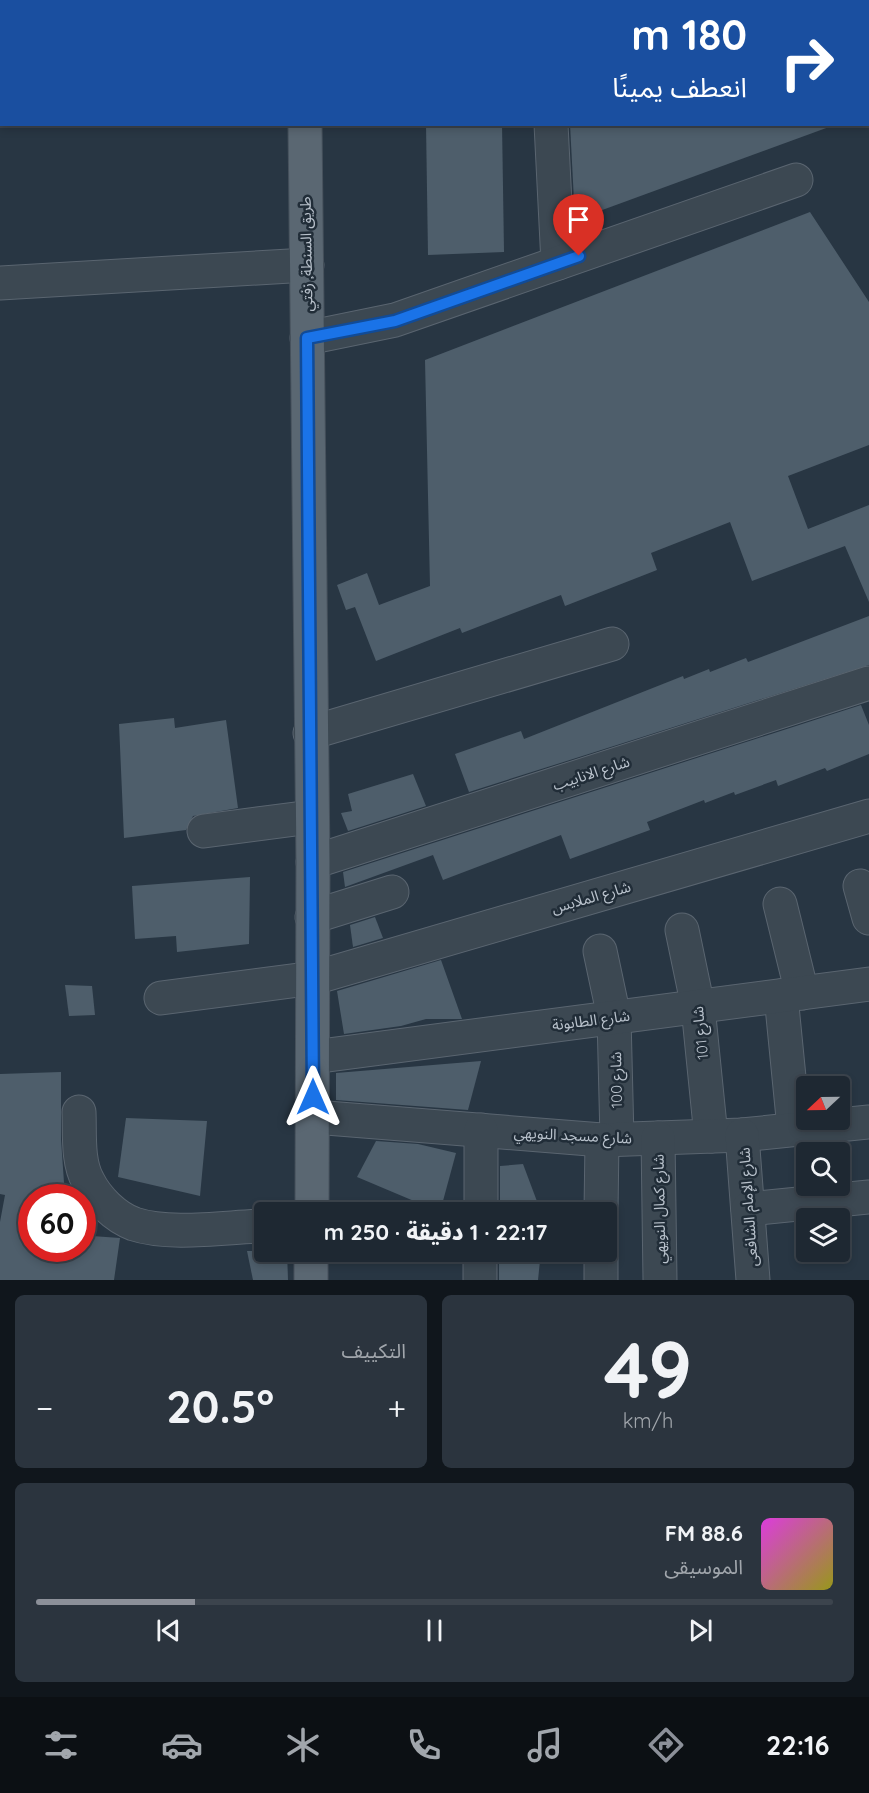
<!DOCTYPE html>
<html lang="ar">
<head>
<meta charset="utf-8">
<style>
  :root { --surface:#1e2832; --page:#2b343e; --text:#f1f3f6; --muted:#a1a6ac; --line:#3c444d; --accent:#8c9099 }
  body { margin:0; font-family:Quicksand,"Noto Sans Arabic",sans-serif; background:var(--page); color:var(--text); direction:rtl; height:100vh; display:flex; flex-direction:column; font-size:22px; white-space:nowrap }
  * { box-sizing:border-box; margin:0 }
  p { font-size:20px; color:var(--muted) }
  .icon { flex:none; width:33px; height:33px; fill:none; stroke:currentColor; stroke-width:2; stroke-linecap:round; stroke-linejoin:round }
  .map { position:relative; height:1280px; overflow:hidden; direction:ltr }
  .details { display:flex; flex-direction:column; gap:15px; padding:15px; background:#10161c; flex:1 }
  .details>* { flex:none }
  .hud { position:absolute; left:0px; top:0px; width:870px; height:126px; box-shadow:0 3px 9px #0003,0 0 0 2px var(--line); direction:rtl; background:#1a4fa0; color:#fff; overflow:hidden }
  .needle { width:39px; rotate:248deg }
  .buttons { position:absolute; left:796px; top:1076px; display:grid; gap:12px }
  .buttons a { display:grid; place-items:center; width:54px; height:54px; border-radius:6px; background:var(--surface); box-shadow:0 3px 9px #0003,0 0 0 2px var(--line); font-size:30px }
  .speed { position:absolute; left:18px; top:1184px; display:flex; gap:12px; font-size:30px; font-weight:700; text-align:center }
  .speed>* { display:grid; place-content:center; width:78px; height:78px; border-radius:50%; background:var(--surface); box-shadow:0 3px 9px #0003,0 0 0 2px var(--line); line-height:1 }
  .speed .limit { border:9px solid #d22; background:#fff; color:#111 }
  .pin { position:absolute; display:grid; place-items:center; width:51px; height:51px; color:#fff; margin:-62px -26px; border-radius:50% 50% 50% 0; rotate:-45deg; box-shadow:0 0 6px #0007 }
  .pin .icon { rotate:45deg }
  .me { position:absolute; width:66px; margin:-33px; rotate:0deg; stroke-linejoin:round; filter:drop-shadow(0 0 4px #0008) }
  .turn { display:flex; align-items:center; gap:21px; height:126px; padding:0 24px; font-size:27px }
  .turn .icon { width:78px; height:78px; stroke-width:2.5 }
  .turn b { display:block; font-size:42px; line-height:51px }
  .big { font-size:45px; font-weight:800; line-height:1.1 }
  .details .tile { flex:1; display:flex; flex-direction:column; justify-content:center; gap:9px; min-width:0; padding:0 21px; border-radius:9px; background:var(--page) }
  .details .dial { align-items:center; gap:0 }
  .dial b { font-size:78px; line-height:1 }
  .song { display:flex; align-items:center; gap:18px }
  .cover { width:72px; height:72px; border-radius:9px; background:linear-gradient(135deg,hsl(300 70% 55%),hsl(60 70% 35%)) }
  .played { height:6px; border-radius:3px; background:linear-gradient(90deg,var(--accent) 20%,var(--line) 20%) }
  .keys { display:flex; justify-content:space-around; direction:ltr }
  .heat { display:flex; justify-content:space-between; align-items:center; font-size:33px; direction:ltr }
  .details .tiles { flex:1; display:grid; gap:15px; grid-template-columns:1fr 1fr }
  .tile:last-child { grid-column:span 2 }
  .trip { position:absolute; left:254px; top:1202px; width:363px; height:60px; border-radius:6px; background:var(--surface); box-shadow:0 3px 9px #0003,0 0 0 2px var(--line); font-weight:800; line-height:60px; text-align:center; direction:rtl }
  .dock { display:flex; height:96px; justify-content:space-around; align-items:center; background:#0c1014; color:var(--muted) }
  .dock .icon { width:42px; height:42px }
  .dock .selected { color:var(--accent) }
  .dock b { font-size:27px; color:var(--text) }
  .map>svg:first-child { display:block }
  .building { fill:#4e5e6b }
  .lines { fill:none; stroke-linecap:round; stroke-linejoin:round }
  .minor-casing { stroke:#5a6570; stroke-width:35 }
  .major-casing { stroke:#46515c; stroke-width:35 }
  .minor { stroke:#3c4852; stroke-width:33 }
  .major { stroke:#5a6772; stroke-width:33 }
  .route-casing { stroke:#114b97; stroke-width:15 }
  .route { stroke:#1a73e8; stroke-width:10 }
  .labels { text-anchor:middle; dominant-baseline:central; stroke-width:5; stroke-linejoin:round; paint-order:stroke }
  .street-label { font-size:15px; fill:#b9c2cc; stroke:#212d38 }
</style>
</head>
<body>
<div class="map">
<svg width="869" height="1280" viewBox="0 0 869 1280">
  <rect width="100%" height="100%" fill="#283643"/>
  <!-- building -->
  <g class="building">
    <polygon points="426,124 502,124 504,252 428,255"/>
    <polygon points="570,124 828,124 829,127 575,220"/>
    <polygon points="810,212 869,302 869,445 788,476 808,529 869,505 869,602 845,546 752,581 730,522 651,553 657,570 565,606 561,595 462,633 460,628 376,661 355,607 346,610 337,585 367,573 379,605 430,586 425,360"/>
    <polygon points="869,616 869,665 469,792 455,754 521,731 524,739 683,676 684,679 709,669 710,672 746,658 748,662"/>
    <polygon points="861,705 869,725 869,754 827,771 825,768 778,786 776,780 735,795 734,792 705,803 704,800 647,822 650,830 570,859 561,835 443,880 433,855 345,887 343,872"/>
    <polygon points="174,718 175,728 226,720 238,808 193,816 186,830 124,838 119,724"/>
    <polygon points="413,774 426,806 348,831 341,813 352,811 348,794"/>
    <polygon points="250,877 249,944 177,952 176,936 135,939 132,886"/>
    <polygon points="375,917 383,938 353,947 350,925"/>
    <polygon points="441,960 462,1019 426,1019 401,1026 344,1034 337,991"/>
    <polygon points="65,985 92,986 95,1015 69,1016"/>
    <polygon points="481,1061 468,1110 336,1100 336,1073"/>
    <polygon points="61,1072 61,1139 65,1197 32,1197 32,1248 89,1248 92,1236 120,1238 114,1280 0,1280 0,1222 5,1195 0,1194 0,1074"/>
    <polygon points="126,1118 207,1121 200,1196 118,1177"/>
    <polygon points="376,1141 418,1144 456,1153 440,1212 357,1177"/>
    <polygon points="523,1164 541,1212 500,1210 500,1166"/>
    <polygon points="247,1251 287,1251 288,1280 253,1280"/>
    <polygon points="499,1251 541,1251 538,1280 499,1280"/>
  </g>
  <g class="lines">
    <defs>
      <g id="minor">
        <polyline points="546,0 546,2"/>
        <polyline points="551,124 558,263"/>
        <polyline points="0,283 307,265"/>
        <polyline points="307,338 395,320 796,180"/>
        <polyline points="310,733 612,644"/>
        <polyline points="204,831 311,817"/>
        <polyline points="313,862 869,683"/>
        <polyline points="860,886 869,918"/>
        <polyline points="780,904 802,993"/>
        <polyline points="312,917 392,892"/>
        <polyline points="682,930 698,1007 711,1136"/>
        <polyline points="600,951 614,1017 617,1139"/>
        <polyline points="781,996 794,1128"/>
        <polyline points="161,998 314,978 869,816"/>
        <polyline points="313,1057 869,984"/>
        <path d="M79 1112C80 1133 77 1161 88 1181 97 1199 115 1217 134 1224 170 1236 226 1227 264 1226"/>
        <polyline points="314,1117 602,1140 742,1135 869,1122"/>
        <polyline points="742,1135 753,1280"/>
        <polyline points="658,1138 660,1280"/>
        <polyline points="748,1209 869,1197"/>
        <polyline points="481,1212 481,1130"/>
        <polyline points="601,1212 602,1140"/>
        <polyline points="480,1280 480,1251"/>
        <polyline points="601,1280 601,1251"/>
      </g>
      <g id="major">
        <polyline points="304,0 304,2"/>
        <polyline points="305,124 313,862 312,1212"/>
        <polyline points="311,1280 311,1251"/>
      </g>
    </defs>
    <!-- minor casing -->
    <use href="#minor" class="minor-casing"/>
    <!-- major casing -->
    <use href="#major" class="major-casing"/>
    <!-- minor -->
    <use href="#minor" class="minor"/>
    <!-- major -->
    <use href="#major" class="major"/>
  </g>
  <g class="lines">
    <defs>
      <polyline id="route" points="313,1097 307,338 395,321 579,256"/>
    </defs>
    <!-- route casing -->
    <use href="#route" class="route-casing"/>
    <!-- route -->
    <use href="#route" class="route"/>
  </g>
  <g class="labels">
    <!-- street labels -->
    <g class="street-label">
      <text transform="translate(306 254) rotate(-91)">طريق السنطة, زفتي</text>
      <text transform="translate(591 773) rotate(-18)">شارع الانابيب</text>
      <text transform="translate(591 897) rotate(-16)">شارع الملابس</text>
      <text transform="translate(591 1020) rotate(-7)">شارع الطابونة</text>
      <text transform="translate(700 1033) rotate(-96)">شارع 101</text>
      <text transform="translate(616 1080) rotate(-91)">شارع 100</text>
      <text transform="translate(573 1135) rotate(3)">شارع مسجد النويهي</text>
      <text transform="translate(748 1207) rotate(-94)">شارع الإمام الشافعى</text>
      <text transform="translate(659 1209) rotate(-91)">شارع كمال النويهي</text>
    </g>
  </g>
</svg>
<div class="buttons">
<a><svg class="needle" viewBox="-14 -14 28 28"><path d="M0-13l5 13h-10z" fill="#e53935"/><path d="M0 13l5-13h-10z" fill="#a1a6ac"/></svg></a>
<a><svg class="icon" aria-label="search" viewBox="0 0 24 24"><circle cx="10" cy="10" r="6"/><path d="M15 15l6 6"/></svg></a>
<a><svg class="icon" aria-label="layers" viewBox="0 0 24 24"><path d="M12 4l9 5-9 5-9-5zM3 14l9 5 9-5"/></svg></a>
</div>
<div class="speed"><div class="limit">60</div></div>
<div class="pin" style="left:579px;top:256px;background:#d93025"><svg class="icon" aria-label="arrive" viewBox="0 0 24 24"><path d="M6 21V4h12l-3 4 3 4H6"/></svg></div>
<svg class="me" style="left:313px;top:1097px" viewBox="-20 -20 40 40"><path d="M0-17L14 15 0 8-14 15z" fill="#1a73e8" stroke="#fff" stroke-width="4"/></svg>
<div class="trip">22:17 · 1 دقيقة · 250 m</div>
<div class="hud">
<div class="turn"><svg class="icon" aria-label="right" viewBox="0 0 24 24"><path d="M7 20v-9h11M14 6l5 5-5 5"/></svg><div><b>180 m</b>انعطف يمينًا</div></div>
</div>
</div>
<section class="details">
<div class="tiles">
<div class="tile dial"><b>49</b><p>km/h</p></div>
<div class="tile"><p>التكييف</p>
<div class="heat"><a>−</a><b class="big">20.5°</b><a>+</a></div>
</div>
<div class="tile">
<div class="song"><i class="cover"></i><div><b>88.6 FM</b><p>الموسيقى</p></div></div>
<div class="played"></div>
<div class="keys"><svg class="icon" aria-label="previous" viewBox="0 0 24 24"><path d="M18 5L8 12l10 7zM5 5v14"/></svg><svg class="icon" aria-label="pause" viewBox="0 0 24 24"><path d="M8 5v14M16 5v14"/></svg><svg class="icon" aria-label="next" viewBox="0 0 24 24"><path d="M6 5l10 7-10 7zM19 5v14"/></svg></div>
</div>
</div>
</section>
<nav class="dock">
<b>22:16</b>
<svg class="icon selected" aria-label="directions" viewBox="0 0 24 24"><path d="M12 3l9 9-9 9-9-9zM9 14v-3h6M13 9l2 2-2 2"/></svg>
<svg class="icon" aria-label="music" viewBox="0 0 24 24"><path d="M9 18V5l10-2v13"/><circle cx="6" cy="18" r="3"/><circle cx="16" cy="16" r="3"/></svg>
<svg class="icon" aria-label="phone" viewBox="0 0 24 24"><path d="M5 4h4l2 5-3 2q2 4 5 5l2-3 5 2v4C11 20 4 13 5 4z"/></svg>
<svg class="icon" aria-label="climate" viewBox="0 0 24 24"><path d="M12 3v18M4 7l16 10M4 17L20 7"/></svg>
<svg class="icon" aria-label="car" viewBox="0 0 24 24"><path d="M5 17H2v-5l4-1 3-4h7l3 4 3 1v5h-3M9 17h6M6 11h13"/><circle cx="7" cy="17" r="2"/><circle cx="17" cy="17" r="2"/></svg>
<svg class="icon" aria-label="filters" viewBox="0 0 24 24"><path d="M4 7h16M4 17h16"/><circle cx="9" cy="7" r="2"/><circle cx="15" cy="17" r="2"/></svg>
</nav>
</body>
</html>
